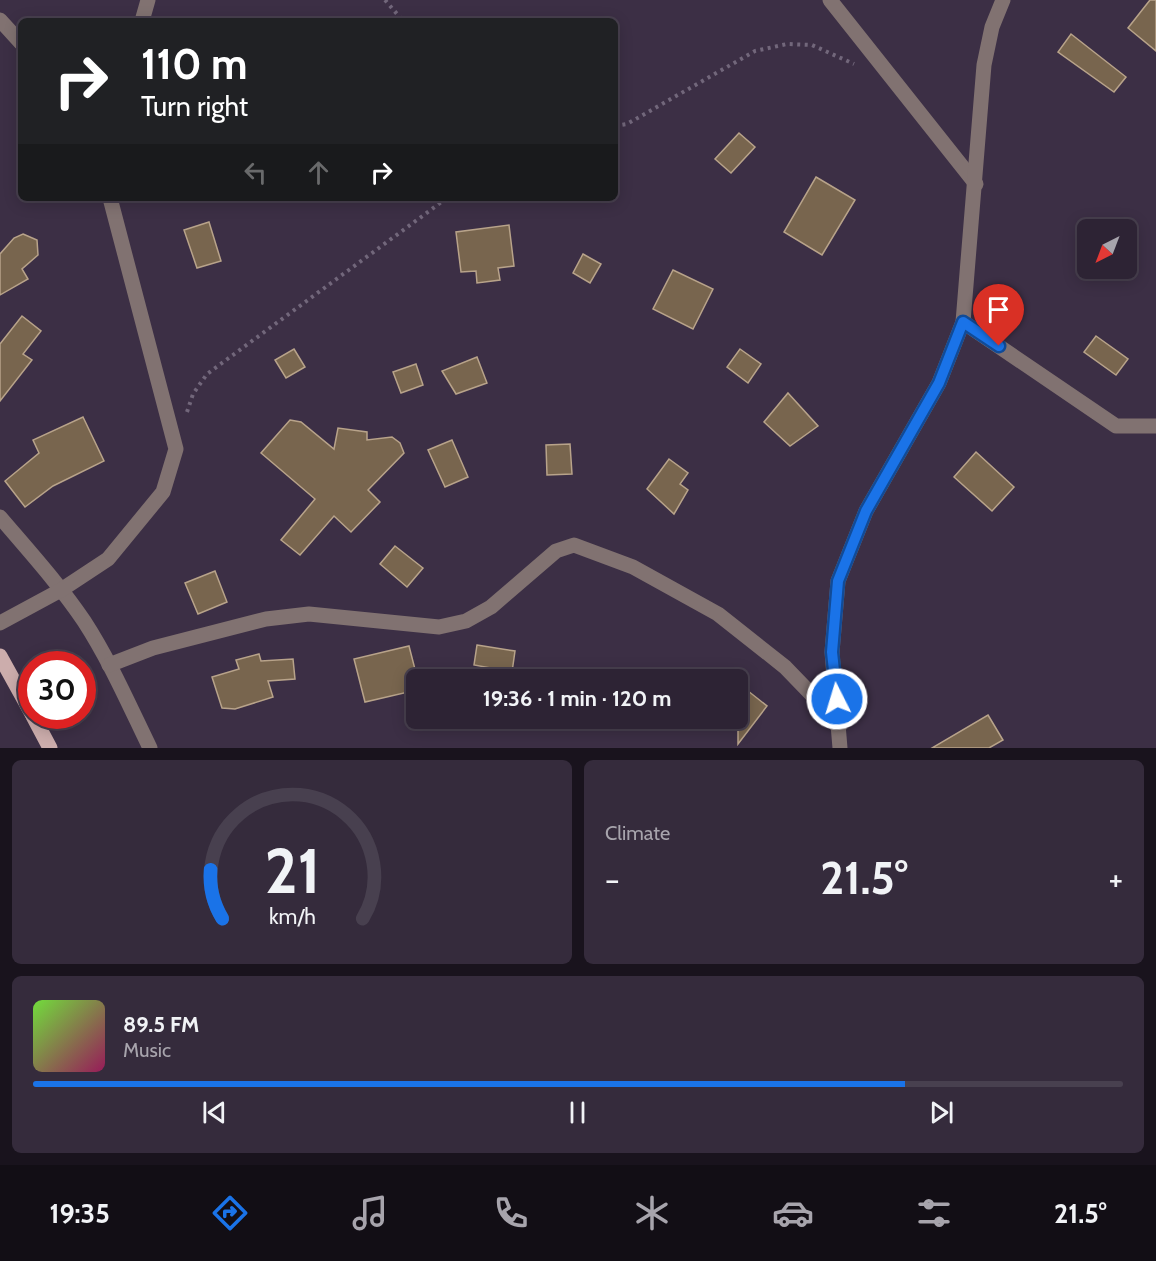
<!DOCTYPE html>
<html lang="en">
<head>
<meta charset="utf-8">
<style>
  :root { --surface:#2d2334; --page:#352b3c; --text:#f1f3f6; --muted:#a7a4ac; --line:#48404f; --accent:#1a73e8 }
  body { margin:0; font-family:Cabin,sans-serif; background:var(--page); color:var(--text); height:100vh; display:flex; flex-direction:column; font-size:22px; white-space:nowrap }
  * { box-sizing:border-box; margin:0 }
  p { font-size:20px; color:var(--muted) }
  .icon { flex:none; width:33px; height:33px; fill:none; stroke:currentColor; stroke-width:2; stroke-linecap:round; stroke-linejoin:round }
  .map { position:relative; height:748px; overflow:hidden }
  .panel { display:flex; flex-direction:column; gap:12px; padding:12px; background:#19131d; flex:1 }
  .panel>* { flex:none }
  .hud { position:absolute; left:18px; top:18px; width:600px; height:183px; border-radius:9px; box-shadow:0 3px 15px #0003,0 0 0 2px var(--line); background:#202124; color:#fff; overflow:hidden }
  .needle { width:39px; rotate:222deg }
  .controls { position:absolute; left:1077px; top:219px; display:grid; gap:12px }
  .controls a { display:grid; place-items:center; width:60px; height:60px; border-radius:9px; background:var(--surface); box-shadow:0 3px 15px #0003,0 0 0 2px var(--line); font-size:30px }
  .speed { position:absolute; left:18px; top:651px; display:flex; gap:12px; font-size:30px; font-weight:700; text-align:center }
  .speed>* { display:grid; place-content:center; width:78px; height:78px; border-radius:50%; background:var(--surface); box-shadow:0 3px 15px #0003,0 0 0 2px var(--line); line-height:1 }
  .speed .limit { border:9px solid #d22; background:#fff; color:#111 }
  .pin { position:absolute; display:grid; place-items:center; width:51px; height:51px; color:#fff; margin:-62px -26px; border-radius:50% 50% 50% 0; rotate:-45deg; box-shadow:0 0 6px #0007 }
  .pin .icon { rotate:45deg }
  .me { position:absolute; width:66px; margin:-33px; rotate:355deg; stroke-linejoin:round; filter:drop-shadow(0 0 4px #0008) }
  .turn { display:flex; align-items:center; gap:21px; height:126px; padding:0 24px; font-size:27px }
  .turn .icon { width:78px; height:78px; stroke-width:2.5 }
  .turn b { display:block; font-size:42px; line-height:51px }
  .lanes { display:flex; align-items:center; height:57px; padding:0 24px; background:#0003; justify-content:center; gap:30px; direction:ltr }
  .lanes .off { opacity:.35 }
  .big { font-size:45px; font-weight:800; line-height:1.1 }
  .panel .tile { flex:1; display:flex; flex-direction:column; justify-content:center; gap:9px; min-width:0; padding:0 21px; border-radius:9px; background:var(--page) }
  .panel .dial { align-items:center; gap:0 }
  .dial svg { height:156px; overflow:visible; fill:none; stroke:var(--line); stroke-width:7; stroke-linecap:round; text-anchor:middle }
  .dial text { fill:var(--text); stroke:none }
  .song { display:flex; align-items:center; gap:18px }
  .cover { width:72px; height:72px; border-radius:9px; background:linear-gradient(135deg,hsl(100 70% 55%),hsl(330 70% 35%)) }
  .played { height:6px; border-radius:3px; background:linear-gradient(90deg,var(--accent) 80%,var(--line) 80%) }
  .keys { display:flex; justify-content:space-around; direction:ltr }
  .heat { display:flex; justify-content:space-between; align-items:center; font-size:33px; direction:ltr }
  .panel .tiles { flex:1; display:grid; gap:12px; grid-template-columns:1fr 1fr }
  .tile:last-child { grid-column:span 2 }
  .trip { position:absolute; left:406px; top:669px; width:342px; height:60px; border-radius:9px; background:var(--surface); box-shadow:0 3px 15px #0003,0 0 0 2px var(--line); font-weight:800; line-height:60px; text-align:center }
  .dock { display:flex; height:96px; justify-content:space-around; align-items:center; background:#120e15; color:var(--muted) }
  .dock .icon { width:42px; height:42px }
  .dock .selected { color:var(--accent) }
  .dock b { font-size:27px; color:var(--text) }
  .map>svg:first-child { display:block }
  .building { fill:#78654e; stroke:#b8a38a; stroke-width:1.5 }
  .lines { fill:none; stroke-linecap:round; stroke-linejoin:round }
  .path { stroke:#72677b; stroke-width:4; stroke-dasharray:3 4.5; stroke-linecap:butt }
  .minor { stroke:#817271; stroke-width:15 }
  .major { stroke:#ccadac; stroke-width:15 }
  .route-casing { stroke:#114b97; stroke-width:15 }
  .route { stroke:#1a73e8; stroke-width:10 }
</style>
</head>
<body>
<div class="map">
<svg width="1156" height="748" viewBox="0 0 1156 748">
  <rect width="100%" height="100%" fill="#3c2f45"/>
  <!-- building -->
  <g class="building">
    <polygon points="1150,0 1156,0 1156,51 1128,28"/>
    <polygon points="1071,34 1126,77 1114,92 1058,52"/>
    <polygon points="739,133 755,147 731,173 715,159"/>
    <polygon points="816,177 855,200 822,255 784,232"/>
    <polygon points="209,222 221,261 197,268 184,230"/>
    <polygon points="509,225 514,266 498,268 500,280 477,283 476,271 461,272 456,232"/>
    <polygon points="23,234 37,240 38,255 22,269 28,279 0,295 0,254 14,238"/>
    <polygon points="583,254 601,264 590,283 573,273"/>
    <polygon points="673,270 713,289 693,329 653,309"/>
    <polygon points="22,316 41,331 23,354 32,360 0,401 0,344"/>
    <polygon points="1096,336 1128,359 1116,375 1084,352"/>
    <polygon points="294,349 305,367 286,378 275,360"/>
    <polygon points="740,349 761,364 748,383 727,367"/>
    <polygon points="477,357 487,383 456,394 442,371"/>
    <polygon points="416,364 423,385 401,393 393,372"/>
    <polygon points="788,393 818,426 790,446 764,422"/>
    <polygon points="83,417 104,461 53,486 25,507 5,481 39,453 33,440"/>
    <polygon points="290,420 301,422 334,449 338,428 367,432 367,440 392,437 400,443 404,453 368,490 380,502 351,532 334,516 300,555 281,540 315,499 261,453"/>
    <polygon points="452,440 468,477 445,487 428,450"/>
    <polygon points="570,444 572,474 547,475 546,445"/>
    <polygon points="976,452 1014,487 992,511 954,477"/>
    <polygon points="669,459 688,473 680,484 688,490 674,514 647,489"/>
    <polygon points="395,546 423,568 407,587 380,564"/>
    <polygon points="215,571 227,602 198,614 185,583"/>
    <polygon points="477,645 515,651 512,672 474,665"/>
    <polygon points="409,646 417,677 417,690 365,702 354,659"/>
    <polygon points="259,654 261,661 293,659 295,679 268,681 273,697 235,709 222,708 212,677 239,669 236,660"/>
    <polygon points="738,683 767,706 738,744"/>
    <polygon points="988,715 1003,740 989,748 932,748"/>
  </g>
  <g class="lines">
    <!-- path -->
    <g class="path">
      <polyline points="385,0 403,21"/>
      <polyline points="615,126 627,124 755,51 787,44 812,45 854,64"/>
      <polyline points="187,412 193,394 207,374 447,198"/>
    </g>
    <!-- minor -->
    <g class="minor">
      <polyline points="830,0 976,184"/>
      <polyline points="0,20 21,43"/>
      <polyline points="142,21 148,0"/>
      <polyline points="963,322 1116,426 1156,426"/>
      <path d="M0 517C29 551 59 584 84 621 110 661 129 705 150 748"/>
      <polyline points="0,623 61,590 108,559 163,492 176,449 110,198"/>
      <polyline points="109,665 153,648 266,619 309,614 439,627 466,621 491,607 556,551 574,545 633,567 718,614 785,667 814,697 839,728"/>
      <polyline points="840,748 832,652 838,581 866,511 939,383 963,322 984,65 992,27 1003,0"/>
    </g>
    <!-- major -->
    <g class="major">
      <polyline points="0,656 32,714"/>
      <polyline points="33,716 50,748"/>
    </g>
  </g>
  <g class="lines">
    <defs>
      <polyline id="route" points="837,699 832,652 838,581 866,511 939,383 963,322 999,346"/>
    </defs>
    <!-- route casing -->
    <use href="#route" class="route-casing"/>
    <!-- route -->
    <use href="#route" class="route"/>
  </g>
</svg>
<div class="controls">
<a><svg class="needle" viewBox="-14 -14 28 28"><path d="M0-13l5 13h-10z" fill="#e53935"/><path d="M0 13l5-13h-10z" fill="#a7a4ac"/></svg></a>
</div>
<div class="speed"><div class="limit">30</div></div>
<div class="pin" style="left:999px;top:346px;background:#d93025"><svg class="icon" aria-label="arrive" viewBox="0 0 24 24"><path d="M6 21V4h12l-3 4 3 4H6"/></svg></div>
<svg class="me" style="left:837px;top:699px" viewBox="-20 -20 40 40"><circle r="17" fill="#1a73e8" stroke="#fff" stroke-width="3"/><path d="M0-11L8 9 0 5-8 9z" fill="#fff"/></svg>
<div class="trip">19:36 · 1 min · 120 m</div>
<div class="hud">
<div class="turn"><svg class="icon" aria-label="right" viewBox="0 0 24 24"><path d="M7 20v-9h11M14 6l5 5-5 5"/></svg><div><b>110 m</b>Turn right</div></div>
<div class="lanes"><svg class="icon off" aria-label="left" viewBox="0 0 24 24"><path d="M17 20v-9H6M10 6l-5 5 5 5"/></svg><svg class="icon off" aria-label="ahead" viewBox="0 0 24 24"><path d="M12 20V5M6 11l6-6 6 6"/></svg><svg class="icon" aria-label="right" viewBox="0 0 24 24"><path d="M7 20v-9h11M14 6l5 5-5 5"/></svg></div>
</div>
</div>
<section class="panel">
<div class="tiles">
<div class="tile dial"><svg viewBox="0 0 100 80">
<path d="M14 69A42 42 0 1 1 86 69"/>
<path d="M14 69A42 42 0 0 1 8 44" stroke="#1a73e8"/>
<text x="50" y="56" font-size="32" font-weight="700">21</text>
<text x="50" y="72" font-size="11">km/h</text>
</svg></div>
<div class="tile"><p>Climate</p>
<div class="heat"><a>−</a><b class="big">21.5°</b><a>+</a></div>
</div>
<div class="tile">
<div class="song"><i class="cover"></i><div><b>89.5 FM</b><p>Music</p></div></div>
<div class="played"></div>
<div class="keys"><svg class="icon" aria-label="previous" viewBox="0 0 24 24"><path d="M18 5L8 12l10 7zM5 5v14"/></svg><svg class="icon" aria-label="pause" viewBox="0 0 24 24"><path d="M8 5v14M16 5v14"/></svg><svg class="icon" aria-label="next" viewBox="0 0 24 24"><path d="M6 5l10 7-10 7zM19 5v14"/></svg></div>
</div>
</div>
</section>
<nav class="dock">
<b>19:35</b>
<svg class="icon selected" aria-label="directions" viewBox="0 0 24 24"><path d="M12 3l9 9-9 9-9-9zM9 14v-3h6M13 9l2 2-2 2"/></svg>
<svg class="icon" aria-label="music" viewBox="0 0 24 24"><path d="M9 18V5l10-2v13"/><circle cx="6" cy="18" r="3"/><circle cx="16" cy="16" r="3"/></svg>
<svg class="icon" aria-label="phone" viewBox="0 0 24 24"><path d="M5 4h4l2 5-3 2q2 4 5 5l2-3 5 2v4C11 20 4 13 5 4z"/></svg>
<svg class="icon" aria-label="climate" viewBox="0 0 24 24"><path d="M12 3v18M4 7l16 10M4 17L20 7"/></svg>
<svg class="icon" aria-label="car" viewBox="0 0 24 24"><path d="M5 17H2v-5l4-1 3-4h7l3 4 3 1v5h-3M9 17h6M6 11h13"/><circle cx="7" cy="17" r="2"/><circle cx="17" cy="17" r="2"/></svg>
<svg class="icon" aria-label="filters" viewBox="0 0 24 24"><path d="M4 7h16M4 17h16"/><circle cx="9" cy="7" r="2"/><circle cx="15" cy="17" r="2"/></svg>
<b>21.5°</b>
</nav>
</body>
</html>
